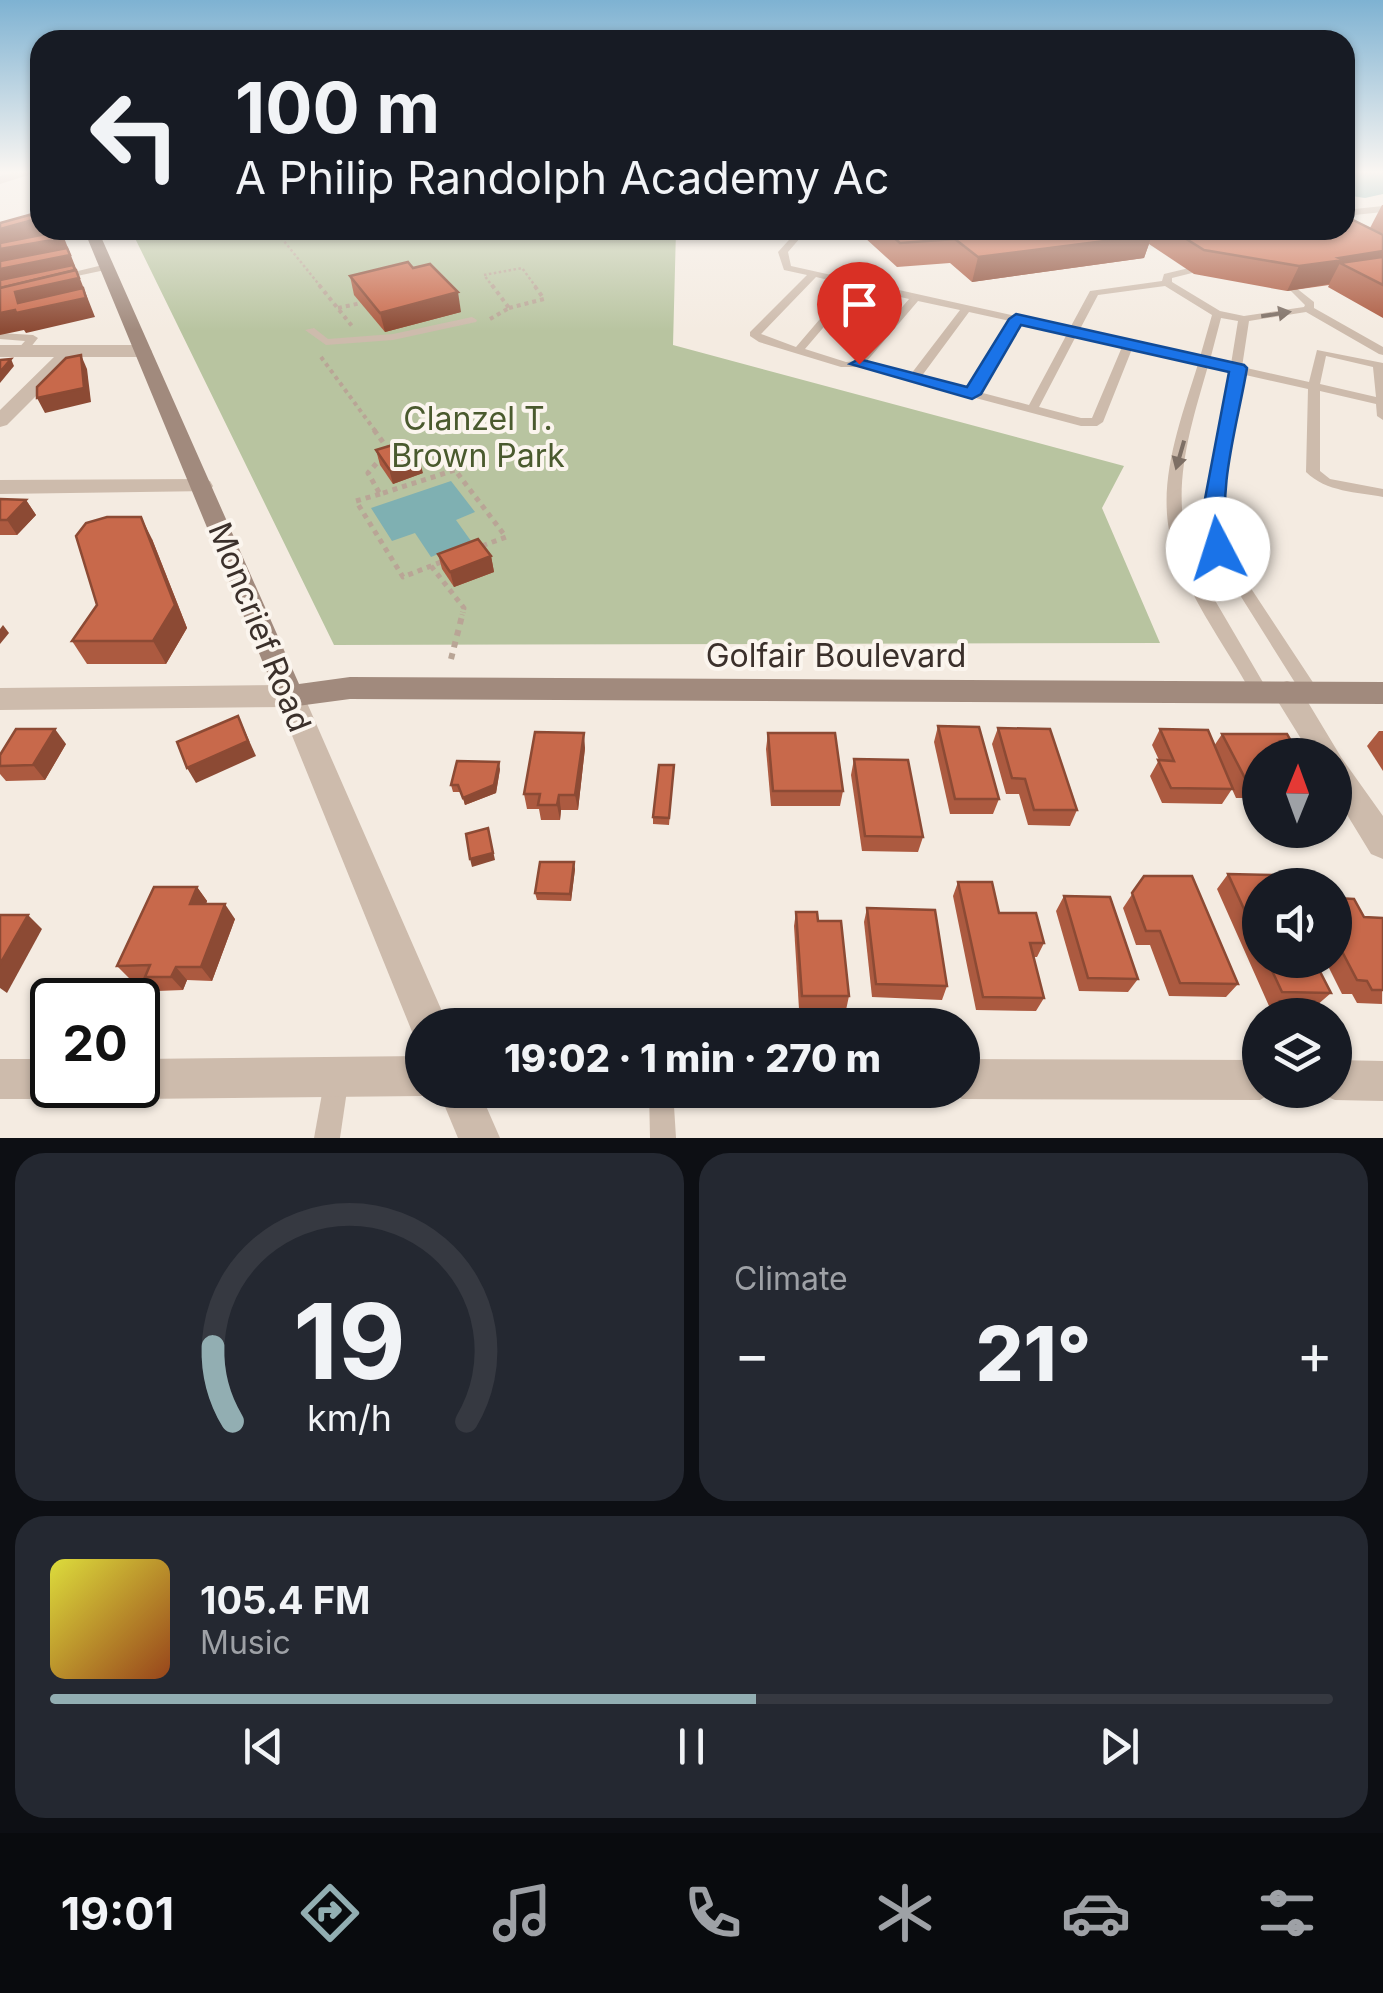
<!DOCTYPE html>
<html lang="en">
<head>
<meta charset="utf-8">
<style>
  :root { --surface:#171b24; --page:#242831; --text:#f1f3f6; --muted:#9ea1a6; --line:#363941; --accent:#92aeb2 }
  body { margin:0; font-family:Inter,sans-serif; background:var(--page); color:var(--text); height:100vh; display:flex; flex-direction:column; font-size:38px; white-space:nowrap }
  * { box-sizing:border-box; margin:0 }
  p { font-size:32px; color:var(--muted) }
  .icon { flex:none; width:55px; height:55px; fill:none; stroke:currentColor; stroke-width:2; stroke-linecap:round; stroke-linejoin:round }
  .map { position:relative; height:1138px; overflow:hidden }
  .sheet { display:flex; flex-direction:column; gap:15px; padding:15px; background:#0d0f14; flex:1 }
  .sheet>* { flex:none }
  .guide { position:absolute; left:30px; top:30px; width:1325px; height:210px; border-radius:30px; box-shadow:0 2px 8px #0004; background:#171b24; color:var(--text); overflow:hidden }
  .needle { width:65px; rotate:1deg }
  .tools { position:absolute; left:1242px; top:738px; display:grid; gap:20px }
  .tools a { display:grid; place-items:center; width:110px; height:110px; border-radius:50%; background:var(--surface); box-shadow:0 2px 8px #0004; font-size:50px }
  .speed { position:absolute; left:30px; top:978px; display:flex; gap:20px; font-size:50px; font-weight:700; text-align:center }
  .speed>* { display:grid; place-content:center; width:130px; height:130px; border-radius:50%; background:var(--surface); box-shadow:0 2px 8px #0004; line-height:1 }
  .speed .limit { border:5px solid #111; border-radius:15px; background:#fff; color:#111 }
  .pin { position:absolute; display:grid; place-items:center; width:85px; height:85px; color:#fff; margin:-102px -42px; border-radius:50% 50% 50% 0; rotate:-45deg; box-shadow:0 0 10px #0007 }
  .pin .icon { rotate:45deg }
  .me { position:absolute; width:110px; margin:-55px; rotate:355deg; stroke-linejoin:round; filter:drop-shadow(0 0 8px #0008) }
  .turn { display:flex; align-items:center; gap:35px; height:210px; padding:0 40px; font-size:45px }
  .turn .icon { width:130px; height:130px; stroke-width:2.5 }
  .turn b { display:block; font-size:70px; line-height:85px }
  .big { font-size:75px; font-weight:800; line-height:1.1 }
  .sheet .widget { flex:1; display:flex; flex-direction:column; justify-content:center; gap:15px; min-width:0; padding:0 35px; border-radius:30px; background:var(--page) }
  .sheet .dial { align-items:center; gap:0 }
  .dial svg { height:260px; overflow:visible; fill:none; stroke:var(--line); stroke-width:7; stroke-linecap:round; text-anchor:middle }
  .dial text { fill:var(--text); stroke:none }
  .song { display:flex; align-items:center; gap:30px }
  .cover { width:120px; height:120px; border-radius:15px; background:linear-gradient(135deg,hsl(60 70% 55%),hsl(20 70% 35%)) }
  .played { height:10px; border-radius:5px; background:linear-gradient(90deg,var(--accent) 55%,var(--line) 55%) }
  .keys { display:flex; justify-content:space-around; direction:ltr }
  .heat { display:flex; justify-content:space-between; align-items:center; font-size:55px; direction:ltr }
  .sheet .tiles { flex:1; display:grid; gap:15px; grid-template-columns:1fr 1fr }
  .widget:last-child { grid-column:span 2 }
  .trip { position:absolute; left:405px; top:1008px; width:575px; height:100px; border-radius:50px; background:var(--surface); box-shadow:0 2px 8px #0004; font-weight:800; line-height:100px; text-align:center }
  .menu { display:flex; height:160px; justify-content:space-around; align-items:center; background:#090b0e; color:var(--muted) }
  .menu .icon { width:70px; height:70px }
  .menu .selected { color:var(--accent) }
  .menu b { font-size:45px; color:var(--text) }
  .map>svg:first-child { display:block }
  .green { fill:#b8c4a0 }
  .water { fill:#7fb0b2 }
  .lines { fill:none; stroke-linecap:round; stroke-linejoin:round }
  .path-far3 { stroke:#b9a596; stroke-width:2.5; stroke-dasharray:2.5 2.5; stroke-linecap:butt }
  .path-far2 { stroke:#b9a596; stroke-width:4; stroke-dasharray:4 4; stroke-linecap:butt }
  .path-far1 { stroke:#b9a596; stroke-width:5; stroke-dasharray:5 5; stroke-linecap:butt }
  .path { stroke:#b9a596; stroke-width:6; stroke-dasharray:6 6; stroke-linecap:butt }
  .service { fill:#cdbbac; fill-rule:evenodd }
  .minor { fill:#cdbbac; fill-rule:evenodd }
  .tertiary { fill:#cdbbac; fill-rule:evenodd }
  .secondary { fill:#a18a7d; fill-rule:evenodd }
  .wall { fill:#ac5a40 }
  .shaded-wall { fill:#8c4a34 }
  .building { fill:#c8694b; stroke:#8c4a34; stroke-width:2.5 }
  .oneway { fill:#7d6f65 }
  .route { fill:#1a73e8; stroke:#114b97; stroke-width:2.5 }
  .labels { text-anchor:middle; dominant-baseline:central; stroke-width:8; stroke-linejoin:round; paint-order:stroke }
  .park-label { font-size:32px; fill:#4a5a2e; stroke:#fbf5ee }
  .street-label { font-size:32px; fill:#3b302b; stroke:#fbf5ee }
</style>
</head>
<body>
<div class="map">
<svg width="1383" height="1138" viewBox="0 0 1383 1138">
  <rect width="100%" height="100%" fill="#f4ebe1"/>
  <!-- green -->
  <polygon class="green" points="131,230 676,230 673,345 1124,466 1102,508 1160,643 334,645"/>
  <!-- water -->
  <g class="water">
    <polygon points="1345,172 1383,172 1383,194 1365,198 1345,195"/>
    <polygon points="451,481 475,512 456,520 471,541 431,557 415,533 392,541 371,508"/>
  </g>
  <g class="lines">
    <!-- path-far3 -->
    <g class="path-far3">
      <polyline points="275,230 321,287"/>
      <polyline points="493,287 484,275 522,268 536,287"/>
    </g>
    <!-- path-far2 -->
    <g class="path-far2">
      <polyline points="319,285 352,326"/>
      <polyline points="492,285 509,308"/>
      <polyline points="338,308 361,303"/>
      <polyline points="509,308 544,299 534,285"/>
      <polyline points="490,319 509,308"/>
      <polyline points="321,357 376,432"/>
    </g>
    <!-- path-far1 -->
    <g class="path-far1">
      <polyline points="374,430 388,449"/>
      <polyline points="383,456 368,473 380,494 455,470 506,537 479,547"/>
      <polyline points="380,494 356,501 403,577 446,560"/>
      <polyline points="431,566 464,608 462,615"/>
    </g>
    <!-- path -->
    <polyline class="path" points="451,659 463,612"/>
    <!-- service -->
    <g class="service">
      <polygon points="1383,206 1383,212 1345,216 1345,210"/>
      <polygon points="81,230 95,230 47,246 42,243"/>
      <path d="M798 230H807L788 252 791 266 1070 328 1090 291 1162 281 1164 274 1189 268 1192 269V273L1172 278V282L1220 311 1244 316 1304 307 1305 305 1290 290 1295 287 1314 302V308L1383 347V355L1379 354 1306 312 1249 321 1242 367 1309 382 1317 350 1383 363V420L1377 416 1376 404 1320 391V471L1330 479 1383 489V497C1357 492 1326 492 1306 472L1308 389 1241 374 1219 520 1225 549 1316 687 1319 692 1316 697 1310 699 1304 697 1211 549 1205 520 1230 371 1208 366C1188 436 1165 504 1199 573L1268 691 1265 696 1259 698 1253 696C1227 647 1178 584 1169 530 1159 475 1182 416 1198 364L1132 349 1103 422 1097 426H1081L859 367H841L759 342 750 336V332L807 275 784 270 778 252ZM816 277 849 285 796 347 761 334ZM1165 286 1212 315 1200 357 1079 331 1098 295ZM858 287 909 299 856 361 846 362 805 349ZM918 301 960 310 911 374 866 362ZM969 312 1010 321 969 389 921 377ZM1221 318 1238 321 1231 364 1210 360ZM1020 323 1067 334 1029 405 979 392ZM1076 336 1122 347 1092 418H1081L1039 407ZM1326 356 1373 367 1376 397 1320 384Z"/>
      <polygon points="107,264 110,265 110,269 58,280 53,277"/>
      <polygon points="472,317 477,320 476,322 393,340 326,345 305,330 314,328 328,339 393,334"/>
      <polygon points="0,333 33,335 38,338 26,353 22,354 16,351 25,341 0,339"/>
      <polygon points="337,1065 346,1068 349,1077 340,1138 314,1138 325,1077 328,1068"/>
      <polygon points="649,1090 673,1090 676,1138 650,1138"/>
    </g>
    <!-- minor -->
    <g class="minor">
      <polygon points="16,172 38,172 0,184 0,176"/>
      <polygon points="0,345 143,345 152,351 143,357 75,357 7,425 0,427 0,410 54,357 0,357"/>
      <polygon points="202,479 210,481 213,486 210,491 0,494 0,480"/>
      <polygon points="1287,681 1297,684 1341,757 1383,816 1383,859 1371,854 1335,795 1335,755 1311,755 1277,700 1273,692 1277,684"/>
      <polygon points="290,685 300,688 304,696 300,704 290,707 0,710 0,688"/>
      <polygon points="962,1059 1260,1060 1260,1090 1276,1090 1260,1100 962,1099 946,1090 962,1090"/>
      <polygon points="1335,1060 1383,1061 1383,1101 1335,1100 1321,1094 1319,1090 1335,1090"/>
    </g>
    <!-- tertiary -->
    <g class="tertiary">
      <polygon points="290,685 300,688 304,696 448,1025 422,1025 422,1042 415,1039 276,696 280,688"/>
      <polygon points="422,1056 422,1090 436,1090 422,1096 138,1099 124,1093 120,1085 138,1085 138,1059"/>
      <polygon points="0,1059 52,1059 52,1085 70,1085 66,1093 52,1099 0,1099"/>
      <polygon points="438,1090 479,1090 500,1138 458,1138"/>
    </g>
    <!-- secondary -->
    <polygon class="secondary" points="84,230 98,230 299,684 350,677 1383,682 1383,704 350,699 290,707 280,704"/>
  </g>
  <!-- wall -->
  <g class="wall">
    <polygon points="1382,205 1383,205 1383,234 1370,228"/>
    <polygon points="865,230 950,230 953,232 967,230 1345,230 1383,235 1383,318 1328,287 1329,285 1287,291 1194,274 1149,244 1144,258 972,282 950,263 897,267 864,237"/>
    <polygon points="350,276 461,312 385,332 354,295"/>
    <polygon points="376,450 423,473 393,484 380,465"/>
    <polygon points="0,499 26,500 36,515 17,535 0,535"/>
    <polygon points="152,539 187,628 166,664 87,664 72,641"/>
    <polygon points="438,554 491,556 494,572 454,587 442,569"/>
    <polygon points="938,726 999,799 993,814 950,814 934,742"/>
    <polygon points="998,728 1077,810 1070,826 1028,825 1019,794 1006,794 992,744"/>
    <polygon points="1160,729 1214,746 1222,734 1260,755 1260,798 1236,798 1232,789 1222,804 1162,803 1150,776 1159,760 1152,745"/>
    <polygon points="1379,731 1383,731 1383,771 1367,746"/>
    <polygon points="768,733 843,791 840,806 771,806 766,749"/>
    <polygon points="66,744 45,780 6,781 0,774 0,755"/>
    <polygon points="585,748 578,810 561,810 560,820 541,820 539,809 527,809 524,794"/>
    <polygon points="854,759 923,837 918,852 862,851 851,775"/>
    <polygon points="674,765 669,825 653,824 653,817"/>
    <polygon points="500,769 496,793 465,805 461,792 453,792 451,785"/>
    <polygon points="575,869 571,901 537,900 535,893"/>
    <polygon points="1228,874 1260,885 1260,960 1314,960 1331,993 1316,1006 1269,1006 1217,889"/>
    <polygon points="1144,876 1238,984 1226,997 1169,996 1150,945 1136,945 1123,908"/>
    <polygon points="958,882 999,913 1044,943 1037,957 1034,957 1044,998 1036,1011 976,1010 953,896"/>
    <polygon points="197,887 207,901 206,904 235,919 212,981 187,980 183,990 157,991 146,979 130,979 117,966"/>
    <polygon points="1064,896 1138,979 1128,992 1079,991 1056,911"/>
    <polygon points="1335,898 1364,917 1383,918 1382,1004 1357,1003 1352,994 1342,994 1325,960 1335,960"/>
    <polygon points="867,908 947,986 942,1000 872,997 864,922"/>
    <polygon points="796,912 818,921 849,996 846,1010 799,1009 794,926"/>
  </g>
  <!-- shaded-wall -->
  <g class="shaded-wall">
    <polygon points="40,218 40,230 61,230 95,317 26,333 24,330 0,335 0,229"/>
    <polygon points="1152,235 1144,258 972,282 978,257"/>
    <polygon points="1383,251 1383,266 1340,263 1329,284 1287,291 1299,266 1339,258"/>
    <polygon points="458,292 461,312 385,332 380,313"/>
    <polygon points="81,355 87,369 91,402 45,413 37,398"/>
    <polygon points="11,359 14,366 0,383 0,372"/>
    <polygon points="419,459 423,473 393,484 389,469"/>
    <polygon points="26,500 36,515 17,535 7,520"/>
    <polygon points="141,517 152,539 187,628 166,664 153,641"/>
    <polygon points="491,556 494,572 454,587 450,572"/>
    <polygon points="3,625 9,633 0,644 0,629"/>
    <polygon points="238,716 256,756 196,783 187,768"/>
    <polygon points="55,729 66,744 45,780 33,765"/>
    <polygon points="584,733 585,748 578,810 575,795"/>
    <polygon points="499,762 500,769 496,793 465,805 463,798"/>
    <polygon points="559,795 561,810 560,820 557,805"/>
    <polygon points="488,828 495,860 472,867 470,859"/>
    <polygon points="574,862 575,869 571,901 570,894"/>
    <polygon points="197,887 207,901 200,919 190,904"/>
    <polygon points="225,904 235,919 212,981 201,967"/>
    <polygon points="28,915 42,929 7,993 0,988 0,964"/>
    <polygon points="176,967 187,980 183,990 171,977"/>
  </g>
  <!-- building -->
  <g class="building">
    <polygon points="40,212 40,218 0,229 0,223"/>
    <polygon points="1345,216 1383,235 1383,251 1339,258 1344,260 1299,266 1204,250 1172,230 1345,230"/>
    <polygon points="885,230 950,230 953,232 967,230 1061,230 1074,239 1085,237 1074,230 1144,230 1152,235 978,257 955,239 900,243"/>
    <polygon points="61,231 64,238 0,249 0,243"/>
    <polygon points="67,248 70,255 0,269 0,261"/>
    <polygon points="1382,257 1383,258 1383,285 1340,263"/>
    <polygon points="408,262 413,268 430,264 458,292 380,313 350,276"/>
    <polygon points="73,265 75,270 0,288 0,280"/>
    <polygon points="76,270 79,278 15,292 18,303 83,288 86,298 16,313 15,310 0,313 0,288"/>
    <polygon points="81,355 84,388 37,398 37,387 66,358"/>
    <polygon points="11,359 0,372 0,360"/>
    <polygon points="406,441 419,459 389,469 376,450"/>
    <polygon points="0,499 26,500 7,520 0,520"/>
    <polygon points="107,517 141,517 175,605 153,641 72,641 97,605 76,536 86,523"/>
    <polygon points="478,539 491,556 450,572 438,554"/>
    <polygon points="238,716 248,741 187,768 177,742"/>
    <polygon points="938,726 979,727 999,799 955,799"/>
    <polygon points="998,728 1050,729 1077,810 1034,810 1025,779 1012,778"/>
    <polygon points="16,729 55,729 33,765 0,766 0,755"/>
    <polygon points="1160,729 1208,730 1233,789 1171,788 1158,760 1174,761"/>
    <polygon points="535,732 584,733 575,795 559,795 557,805 538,805 540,794 524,794"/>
    <polygon points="768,733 835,733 843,791 773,791"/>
    <polygon points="1222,734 1287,734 1299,755 1260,755 1260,783 1247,782"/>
    <polygon points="854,759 908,760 923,837 865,836"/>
    <polygon points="457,761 499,762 494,785 463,798 458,785 451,785"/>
    <polygon points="659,765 674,765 669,818 653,817"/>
    <polygon points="488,828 493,853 470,859 466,834"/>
    <polygon points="540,862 574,862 570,894 535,893"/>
    <polygon points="1228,874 1272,875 1277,885 1260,885 1260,944"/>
    <polygon points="1144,876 1192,876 1238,984 1180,983 1160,931 1146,931 1132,893"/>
    <polygon points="958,882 992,882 999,913 1036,913 1044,943 1030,943 1044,998 983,997"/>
    <polygon points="154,887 197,887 190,904 225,904 201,967 176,967 171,977 145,977 150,965 117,966"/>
    <polygon points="1064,896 1110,897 1138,979 1088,978"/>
    <polygon points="1335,898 1354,899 1364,917 1383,918 1383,990 1372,990 1367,981 1357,980 1335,938"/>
    <polygon points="867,908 935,910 947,986 876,984"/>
    <polygon points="796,912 817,912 818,921 841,921 849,996 802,996"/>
    <polygon points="0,915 28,915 0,964"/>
    <polygon points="1267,960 1314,960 1331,993 1282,992"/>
  </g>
  <!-- one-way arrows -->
  <defs><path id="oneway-solid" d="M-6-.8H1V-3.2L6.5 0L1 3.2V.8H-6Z" transform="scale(2.5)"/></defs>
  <g class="oneway">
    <use href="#oneway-solid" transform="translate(1276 314) rotate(-9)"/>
    <use href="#oneway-solid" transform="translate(1180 455) rotate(106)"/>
  </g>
  <!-- sky -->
  <linearGradient id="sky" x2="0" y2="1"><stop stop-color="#7eb2d2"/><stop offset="0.52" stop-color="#faf6f2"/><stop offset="1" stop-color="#faf6f2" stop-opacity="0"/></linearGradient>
  <rect width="1383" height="331" fill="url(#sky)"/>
  <!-- route -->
  <path class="route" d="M1016 314 1244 365 1247 368C1237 427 1216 491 1229 549L1226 554H1210L1201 520 1229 372 1021 325 981 394 972 399 850 364 859 359 967 387 1009 319Z"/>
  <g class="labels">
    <!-- park labels -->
    <g class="park-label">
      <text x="478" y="418">Clanzel T.<tspan x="478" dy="37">Brown Park</tspan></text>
    </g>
    <!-- street labels -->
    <g class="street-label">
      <text transform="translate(260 627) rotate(68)">Moncrief Road</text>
      <text x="836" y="655">Golfair Boulevard</text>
    </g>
  </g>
</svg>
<div class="tools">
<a><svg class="needle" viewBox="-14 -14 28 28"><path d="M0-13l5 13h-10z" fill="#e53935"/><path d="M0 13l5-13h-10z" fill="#9ea1a6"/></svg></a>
<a><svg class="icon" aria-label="sound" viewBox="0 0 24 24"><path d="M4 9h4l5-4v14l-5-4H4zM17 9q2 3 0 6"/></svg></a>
<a><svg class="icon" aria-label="layers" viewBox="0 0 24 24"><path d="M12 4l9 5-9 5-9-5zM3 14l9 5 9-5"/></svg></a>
</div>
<div class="speed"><div class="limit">20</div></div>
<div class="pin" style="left:859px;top:364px;background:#d93025"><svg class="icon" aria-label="arrive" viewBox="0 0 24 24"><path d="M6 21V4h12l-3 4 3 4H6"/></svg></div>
<svg class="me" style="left:1218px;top:549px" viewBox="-20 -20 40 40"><circle r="19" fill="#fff"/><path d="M0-13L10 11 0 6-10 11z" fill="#1a73e8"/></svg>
<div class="trip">19:02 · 1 min · 270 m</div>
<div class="guide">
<div class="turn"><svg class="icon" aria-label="left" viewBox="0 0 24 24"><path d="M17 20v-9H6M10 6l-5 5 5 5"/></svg><div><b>100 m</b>A Philip Randolph Academy Ac</div></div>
</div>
</div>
<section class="sheet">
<div class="tiles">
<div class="widget dial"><svg viewBox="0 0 100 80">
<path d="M14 69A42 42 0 1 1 86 69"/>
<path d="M14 69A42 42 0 0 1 8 46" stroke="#92aeb2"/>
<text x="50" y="56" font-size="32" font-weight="700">19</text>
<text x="50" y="72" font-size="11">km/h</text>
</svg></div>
<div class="widget"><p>Climate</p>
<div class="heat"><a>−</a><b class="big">21°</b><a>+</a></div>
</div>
<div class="widget">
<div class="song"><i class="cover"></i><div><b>105.4 FM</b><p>Music</p></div></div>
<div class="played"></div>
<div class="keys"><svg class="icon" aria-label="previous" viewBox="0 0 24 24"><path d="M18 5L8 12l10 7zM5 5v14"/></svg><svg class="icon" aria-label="pause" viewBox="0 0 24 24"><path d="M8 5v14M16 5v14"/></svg><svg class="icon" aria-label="next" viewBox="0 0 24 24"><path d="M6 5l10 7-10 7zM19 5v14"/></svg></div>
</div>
</div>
</section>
<nav class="menu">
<b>19:01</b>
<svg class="icon selected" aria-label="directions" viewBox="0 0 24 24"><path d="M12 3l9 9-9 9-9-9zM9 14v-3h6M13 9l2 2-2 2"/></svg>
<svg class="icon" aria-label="music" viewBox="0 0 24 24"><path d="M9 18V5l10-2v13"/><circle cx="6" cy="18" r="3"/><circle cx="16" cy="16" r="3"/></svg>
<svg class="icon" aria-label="phone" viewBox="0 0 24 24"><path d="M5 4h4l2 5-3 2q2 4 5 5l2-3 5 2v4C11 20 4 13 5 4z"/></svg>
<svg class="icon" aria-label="climate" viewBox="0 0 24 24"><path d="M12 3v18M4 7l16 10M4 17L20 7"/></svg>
<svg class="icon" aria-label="car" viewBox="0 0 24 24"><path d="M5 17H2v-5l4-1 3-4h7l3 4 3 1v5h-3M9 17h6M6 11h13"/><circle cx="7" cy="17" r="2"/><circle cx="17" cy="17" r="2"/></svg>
<svg class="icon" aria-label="filters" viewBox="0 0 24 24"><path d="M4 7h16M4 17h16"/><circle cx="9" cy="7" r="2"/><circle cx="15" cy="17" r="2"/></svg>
</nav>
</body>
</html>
